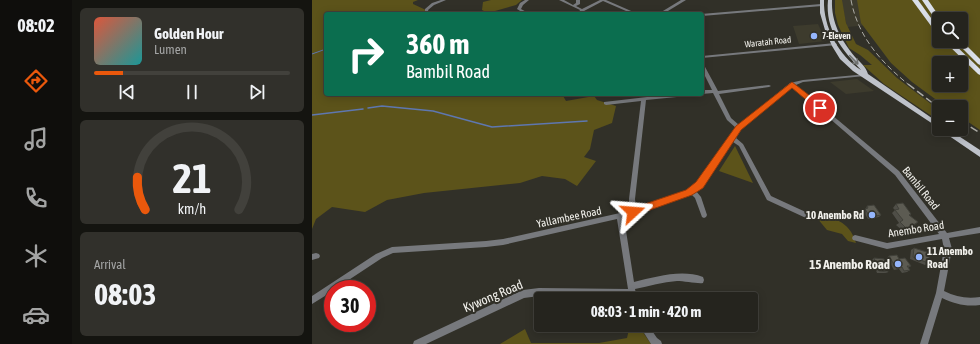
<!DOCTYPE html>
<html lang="en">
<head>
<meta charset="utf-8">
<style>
  :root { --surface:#25241e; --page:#31302b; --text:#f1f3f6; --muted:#a3a4a4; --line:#42413c; --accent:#ea580c }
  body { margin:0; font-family:"Asap Condensed",sans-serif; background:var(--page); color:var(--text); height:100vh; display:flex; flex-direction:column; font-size:15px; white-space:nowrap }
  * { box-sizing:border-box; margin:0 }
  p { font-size:13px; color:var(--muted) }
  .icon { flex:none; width:22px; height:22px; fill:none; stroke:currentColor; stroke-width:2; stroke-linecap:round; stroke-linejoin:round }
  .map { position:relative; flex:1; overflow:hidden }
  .drawer { display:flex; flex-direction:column; gap:8px; padding:8px; background:#141410; width:240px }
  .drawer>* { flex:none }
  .top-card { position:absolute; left:12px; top:12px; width:380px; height:84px; border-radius:4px; box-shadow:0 2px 10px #0003,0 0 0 1px var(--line); background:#0b6e4f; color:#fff; overflow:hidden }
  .controls { position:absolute; left:620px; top:12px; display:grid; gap:8px }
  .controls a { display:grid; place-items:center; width:36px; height:36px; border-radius:4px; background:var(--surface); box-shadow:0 2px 10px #0003,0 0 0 1px var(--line); font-size:20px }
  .speed { position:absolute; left:12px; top:280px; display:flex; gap:8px; font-size:20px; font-weight:700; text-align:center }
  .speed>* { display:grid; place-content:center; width:52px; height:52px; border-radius:50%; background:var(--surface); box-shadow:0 2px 10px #0003,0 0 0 1px var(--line); line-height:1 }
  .speed .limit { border:6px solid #d22; background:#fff; color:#111 }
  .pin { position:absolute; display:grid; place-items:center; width:34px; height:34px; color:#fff; margin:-17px; border:2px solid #fff; border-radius:50%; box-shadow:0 1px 4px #0007 }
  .me { position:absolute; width:44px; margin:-22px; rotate:71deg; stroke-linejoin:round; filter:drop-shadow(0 0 3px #0008) }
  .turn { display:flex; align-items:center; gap:14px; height:84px; padding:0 16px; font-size:18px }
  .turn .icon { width:52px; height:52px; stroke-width:2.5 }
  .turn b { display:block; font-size:28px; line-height:34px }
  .big { font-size:30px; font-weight:700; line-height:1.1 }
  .drawer .card { flex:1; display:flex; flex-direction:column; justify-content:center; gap:6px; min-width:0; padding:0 14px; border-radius:6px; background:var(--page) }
  .drawer .dial { align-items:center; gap:0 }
  .dial svg { height:104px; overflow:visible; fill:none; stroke:var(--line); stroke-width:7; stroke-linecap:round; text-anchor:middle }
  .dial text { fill:var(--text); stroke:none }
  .song { display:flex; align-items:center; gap:12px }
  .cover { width:48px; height:48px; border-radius:6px; background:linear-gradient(135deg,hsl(10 70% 55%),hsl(180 70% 35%)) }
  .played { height:4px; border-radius:2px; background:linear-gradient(90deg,var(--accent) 15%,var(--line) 15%) }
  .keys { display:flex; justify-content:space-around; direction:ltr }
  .trip { position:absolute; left:222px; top:292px; width:224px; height:40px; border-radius:4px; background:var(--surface); box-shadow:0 2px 10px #0003,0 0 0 1px var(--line); font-weight:700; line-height:40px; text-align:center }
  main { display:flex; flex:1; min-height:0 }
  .tab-bar { display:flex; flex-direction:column; width:72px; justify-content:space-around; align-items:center; background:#0f0e0c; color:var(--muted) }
  .tab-bar .icon { width:28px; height:28px }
  .tab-bar .active { color:var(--accent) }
  .tab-bar b { font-size:18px; color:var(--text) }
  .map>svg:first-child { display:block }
  .built { fill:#3d3b2d }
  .green { fill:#5c531a; fill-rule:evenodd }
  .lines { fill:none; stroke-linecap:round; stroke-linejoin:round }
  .stream-far1 { stroke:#5e77b0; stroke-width:1 }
  .stream { stroke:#5e77b0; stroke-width:1.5 }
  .minor { fill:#77797d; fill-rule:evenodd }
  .major { fill:#bec2ca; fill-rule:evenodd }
  .highway { fill:#dadfe9; fill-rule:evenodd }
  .rail-far1 { stroke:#adaca6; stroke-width:1; stroke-dasharray:5.5 3; stroke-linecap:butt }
  .rail { stroke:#adaca6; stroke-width:1.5; stroke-dasharray:8 3.5; stroke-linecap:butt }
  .wall { fill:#4f4e47 }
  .shaded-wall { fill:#404039 }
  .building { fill:#5c5b52; stroke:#404039 }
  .oneway { stroke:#707271 }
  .route { fill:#ea580c; stroke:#983908 }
  .poi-dot { fill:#95b6fd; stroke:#313028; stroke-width:1.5 }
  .labels { text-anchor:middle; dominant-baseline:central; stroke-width:4; stroke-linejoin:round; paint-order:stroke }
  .far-poi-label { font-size:9px; font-weight:bold; fill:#f1f0eb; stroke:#313028; text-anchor:start }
  .far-street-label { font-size:9px; fill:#f1f0eb; stroke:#313028 }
  .street-label { font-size:11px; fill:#f1f0eb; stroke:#313028 }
  .poi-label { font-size:11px; font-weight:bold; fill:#f1f0eb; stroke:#313028; text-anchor:end }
  .near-poi-label { font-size:13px; font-weight:bold; fill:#f1f0eb; stroke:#313028; text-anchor:end }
  .near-street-label { font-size:13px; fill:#f1f0eb; stroke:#313028 }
</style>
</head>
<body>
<main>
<nav class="tab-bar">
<b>08:02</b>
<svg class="icon active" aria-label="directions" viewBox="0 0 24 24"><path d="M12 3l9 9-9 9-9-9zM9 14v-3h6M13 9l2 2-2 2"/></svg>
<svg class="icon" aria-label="music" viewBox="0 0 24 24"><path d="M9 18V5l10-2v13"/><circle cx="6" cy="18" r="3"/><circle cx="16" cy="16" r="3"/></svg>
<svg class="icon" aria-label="phone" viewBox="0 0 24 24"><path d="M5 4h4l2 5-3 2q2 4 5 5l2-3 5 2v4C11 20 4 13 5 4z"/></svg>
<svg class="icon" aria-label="climate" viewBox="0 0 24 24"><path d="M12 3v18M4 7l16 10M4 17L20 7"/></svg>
<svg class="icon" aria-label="car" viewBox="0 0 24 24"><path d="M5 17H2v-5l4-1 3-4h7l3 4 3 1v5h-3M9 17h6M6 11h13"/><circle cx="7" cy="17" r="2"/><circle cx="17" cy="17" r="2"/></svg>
</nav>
<section class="drawer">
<div class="card">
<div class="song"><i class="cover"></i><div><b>Golden Hour</b><p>Lumen</p></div></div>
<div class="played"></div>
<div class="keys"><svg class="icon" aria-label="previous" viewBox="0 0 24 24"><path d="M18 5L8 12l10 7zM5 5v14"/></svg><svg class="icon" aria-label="pause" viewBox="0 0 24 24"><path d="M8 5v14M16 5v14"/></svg><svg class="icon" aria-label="next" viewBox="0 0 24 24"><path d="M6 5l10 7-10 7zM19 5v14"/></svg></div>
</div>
<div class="card dial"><svg viewBox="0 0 100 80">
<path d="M14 69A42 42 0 1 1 86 69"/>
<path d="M14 69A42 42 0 0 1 8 44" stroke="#ea580c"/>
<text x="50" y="56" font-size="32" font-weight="700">21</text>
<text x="50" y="72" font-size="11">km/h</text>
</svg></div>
<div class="card"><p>Arrival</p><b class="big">08:03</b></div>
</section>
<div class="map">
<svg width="668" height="344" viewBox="0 0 668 344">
  <rect width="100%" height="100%" fill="#313028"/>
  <!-- built -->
  <g class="built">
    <polygon points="529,0 551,0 558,25 535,27"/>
    <polygon points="506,24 514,41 487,44 481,26"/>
    <polygon points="545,79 562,91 534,94 518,82"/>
  </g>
  <!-- green -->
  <g class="green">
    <polygon points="0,0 106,0 101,2 101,4 114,10 115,14 14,14 14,94 250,94 254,101 282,96 285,100 304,106 300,123 282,130 278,149 272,157 284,161 265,186 253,179 230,176 208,183 112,193 75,200 53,212 20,207 4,219 0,229"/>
    <polygon points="179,0 210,0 204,5 176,13 170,10 171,2"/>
    <polygon points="523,0 530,0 534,23 544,44 556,50 585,78 627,110 627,121 572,84 551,65 560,65 548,55 537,48 526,25 523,13"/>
    <path d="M545 0H668V130L649 117V107H634L600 82 579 63 549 23ZM627 19H649V41H627ZM627 63H649V85H627Z"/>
    <polygon points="423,146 441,183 407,171"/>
    <path d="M500 212C521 218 537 220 544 243L536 241 530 234 515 230Z"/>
    <polygon points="318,325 326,325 339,344 188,344 213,329 219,343 287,343 315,338"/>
  </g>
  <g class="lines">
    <!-- stream-far1 -->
    <polyline class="stream-far1" points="0,54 14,49"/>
    <!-- stream -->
    <g class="stream">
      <polyline points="56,108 70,106 121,111 180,127 275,121"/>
      <polyline points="0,115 51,109"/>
    </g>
    <!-- minor -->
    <g class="minor">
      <polygon points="129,0 134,0 122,5 116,10 117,14 113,14 113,9 120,3"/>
      <polygon points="213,0 217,0 211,5 209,9 218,14 213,14 205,9 208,3"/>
      <polygon points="247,0 252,0 261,5 264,3 264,0 268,0 268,4 264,6 270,9 288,0 294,0 326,14 321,14 291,1 272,11 270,14 266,14 268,10"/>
      <polygon points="369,0 374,0 351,14 346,14"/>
      <polygon points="509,4 511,5 510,6 390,16 389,14"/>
      <polygon points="523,43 525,44 525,45 390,58 390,56"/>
      <path d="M390 64 392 65 406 91 457 85 459 86 457 87 407 94 419 118 427 125 478 83 491 80 555 74V76H553L491 82 484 85 587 171 635 233 668 227V233L637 238 640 249 632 291C644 297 655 299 668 297V305C654 307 643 304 630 298L616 344H608L624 293 632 249 630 239 575 249 541 240 540 238 541 236 543 235 575 243 627 234 583 175 480 86 432 125 424 138 431 144 459 196 498 214 499 216 498 218 496 219 494 218 455 200 427 146 421 142 392 185 384 191 389 197 395 215 394 217 392 218 390 217 383 198 379 194 312 218 322 282C344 277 369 269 391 277L392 280 391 283C386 284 372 281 365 281 351 282 337 286 323 289L325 299H317V297L227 296 212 298 114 344H101L102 341 211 290 227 288 316 289 305 219 191 245 174 247 81 253 70 258 23 289H21V291L0 304V296L64 254 80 247 174 241 191 239 308 213 318 210 317 199 329 101 294 105 292 104V102L361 94H377L375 96 334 100 323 199 324 208 375 190 388 181 424 128 415 120 401 93 390 94V90H400L390 70Z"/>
      <polygon points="4,253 7,254 8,256 7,258 0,260 0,254"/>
      <polygon points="327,325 336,325 345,338 349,341 350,344 339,344"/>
    </g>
    <!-- major -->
    <g class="major">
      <path d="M508 0H512C511 27 527 56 549 70 530 49 513 30 516 0H520C519 22 529 40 543 57 548 62 554 67 556 74L627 123V128L541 71 528 59 520 46 513 30 508 13Z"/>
      <polygon points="627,129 636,129 668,150 668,157"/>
    </g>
    <!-- highway -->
    <g class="highway">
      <polygon points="600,0 606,0 627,29 627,35 625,34"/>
      <polygon points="610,0 616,0 629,19 627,19 627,23 625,22"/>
      <polygon points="649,40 668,59 668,65 666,64 643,41"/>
      <polygon points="632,41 639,41 668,69 668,75 666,74"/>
    </g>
    <!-- rail-far1 -->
    <path class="rail-far1" d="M539 0C546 37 569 62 597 85"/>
    <!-- rail -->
    <g class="rail">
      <polyline points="596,84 627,108"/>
      <polyline points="649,121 668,133"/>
    </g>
  </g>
  <!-- wall -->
  <g class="wall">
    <polygon points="584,204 599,214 598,216 603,225 592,232 584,225 587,223 580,213 583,210 581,208"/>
    <polygon points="555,206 569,215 567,217 556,219 551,211 553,209 554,209"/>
    <polygon points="602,248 616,263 613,265 598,259 599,250"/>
    <polygon points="577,256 587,259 599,266 596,268 598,270 595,272 590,273 587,269 582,270 575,258"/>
    <polygon points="562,258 576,272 574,273 565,273 560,260"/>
  </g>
  <!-- shaded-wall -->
  <polygon class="shaded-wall" points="606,222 603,225 592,232 595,229"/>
  <!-- building -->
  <g class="building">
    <polygon points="591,203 599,214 597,215 606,222 595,229 588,222 591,220 583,210 587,209 584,204"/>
    <polygon points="562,205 569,215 558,217 553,209 556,208 555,206"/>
    <polygon points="602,248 618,253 616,263 601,257"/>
    <polygon points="585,255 587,259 593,258 599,266 595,266 598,270 592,271 590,267 584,268 577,256"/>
    <polygon points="562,258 572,259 576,272 567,271"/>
  </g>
  <!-- one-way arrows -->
  <defs><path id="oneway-shaft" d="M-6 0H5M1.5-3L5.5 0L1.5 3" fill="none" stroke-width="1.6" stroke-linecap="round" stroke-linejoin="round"/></defs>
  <use class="oneway" href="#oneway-shaft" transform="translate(542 60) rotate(46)"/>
  <!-- route -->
  <polygon class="route" points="480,82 511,106 511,109 505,109 480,88 429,130 391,188 380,195 321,216 318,214 316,212 318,209 374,190 384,182 424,126"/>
  <!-- markers -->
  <g class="poi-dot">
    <circle cx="502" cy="36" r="4"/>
    <circle cx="560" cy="215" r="4"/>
    <circle cx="607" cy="257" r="4"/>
    <circle cx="586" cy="264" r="4"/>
  </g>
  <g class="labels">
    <!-- far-poi labels -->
    <g class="far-poi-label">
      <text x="510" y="36">7-Eleven</text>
    </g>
    <!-- far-street labels -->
    <g class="far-street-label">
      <text transform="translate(456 42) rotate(-6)">Waratah Road</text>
    </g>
    <!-- street labels -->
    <g class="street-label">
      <text transform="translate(609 188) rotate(51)">Bambil Road</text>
      <text transform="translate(257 217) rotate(-12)">Yallambee Road</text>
      <text transform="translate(604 229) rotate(-9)">Anembo Road</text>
    </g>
    <!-- poi labels -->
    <g class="poi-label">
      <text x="552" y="215">10 Anembo Rd</text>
      <text x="615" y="251" text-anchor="start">11 Anembo<tspan x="615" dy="13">Road</tspan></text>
    </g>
    <!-- near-poi labels -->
    <g class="near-poi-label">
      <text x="578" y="264">15 Anembo Road</text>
    </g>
    <!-- near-street labels -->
    <g class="near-street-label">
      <text transform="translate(181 296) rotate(-23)">Kywong Road</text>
    </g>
  </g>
</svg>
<div class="controls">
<a><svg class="icon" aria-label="search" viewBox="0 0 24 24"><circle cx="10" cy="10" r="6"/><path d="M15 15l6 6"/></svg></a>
<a>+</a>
<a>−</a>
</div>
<div class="speed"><div class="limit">30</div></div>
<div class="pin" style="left:508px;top:108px;background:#d93025"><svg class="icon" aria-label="arrive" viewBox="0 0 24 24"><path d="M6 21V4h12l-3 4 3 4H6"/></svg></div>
<svg class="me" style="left:321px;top:212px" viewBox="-20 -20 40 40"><path d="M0-17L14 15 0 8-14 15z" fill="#ea580c" stroke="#fff" stroke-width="4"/></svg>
<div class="trip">08:03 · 1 min · 420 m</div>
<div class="top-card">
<div class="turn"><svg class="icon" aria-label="right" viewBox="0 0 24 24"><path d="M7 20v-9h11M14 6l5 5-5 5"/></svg><div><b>360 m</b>Bambil Road</div></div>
</div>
</div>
</main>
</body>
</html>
